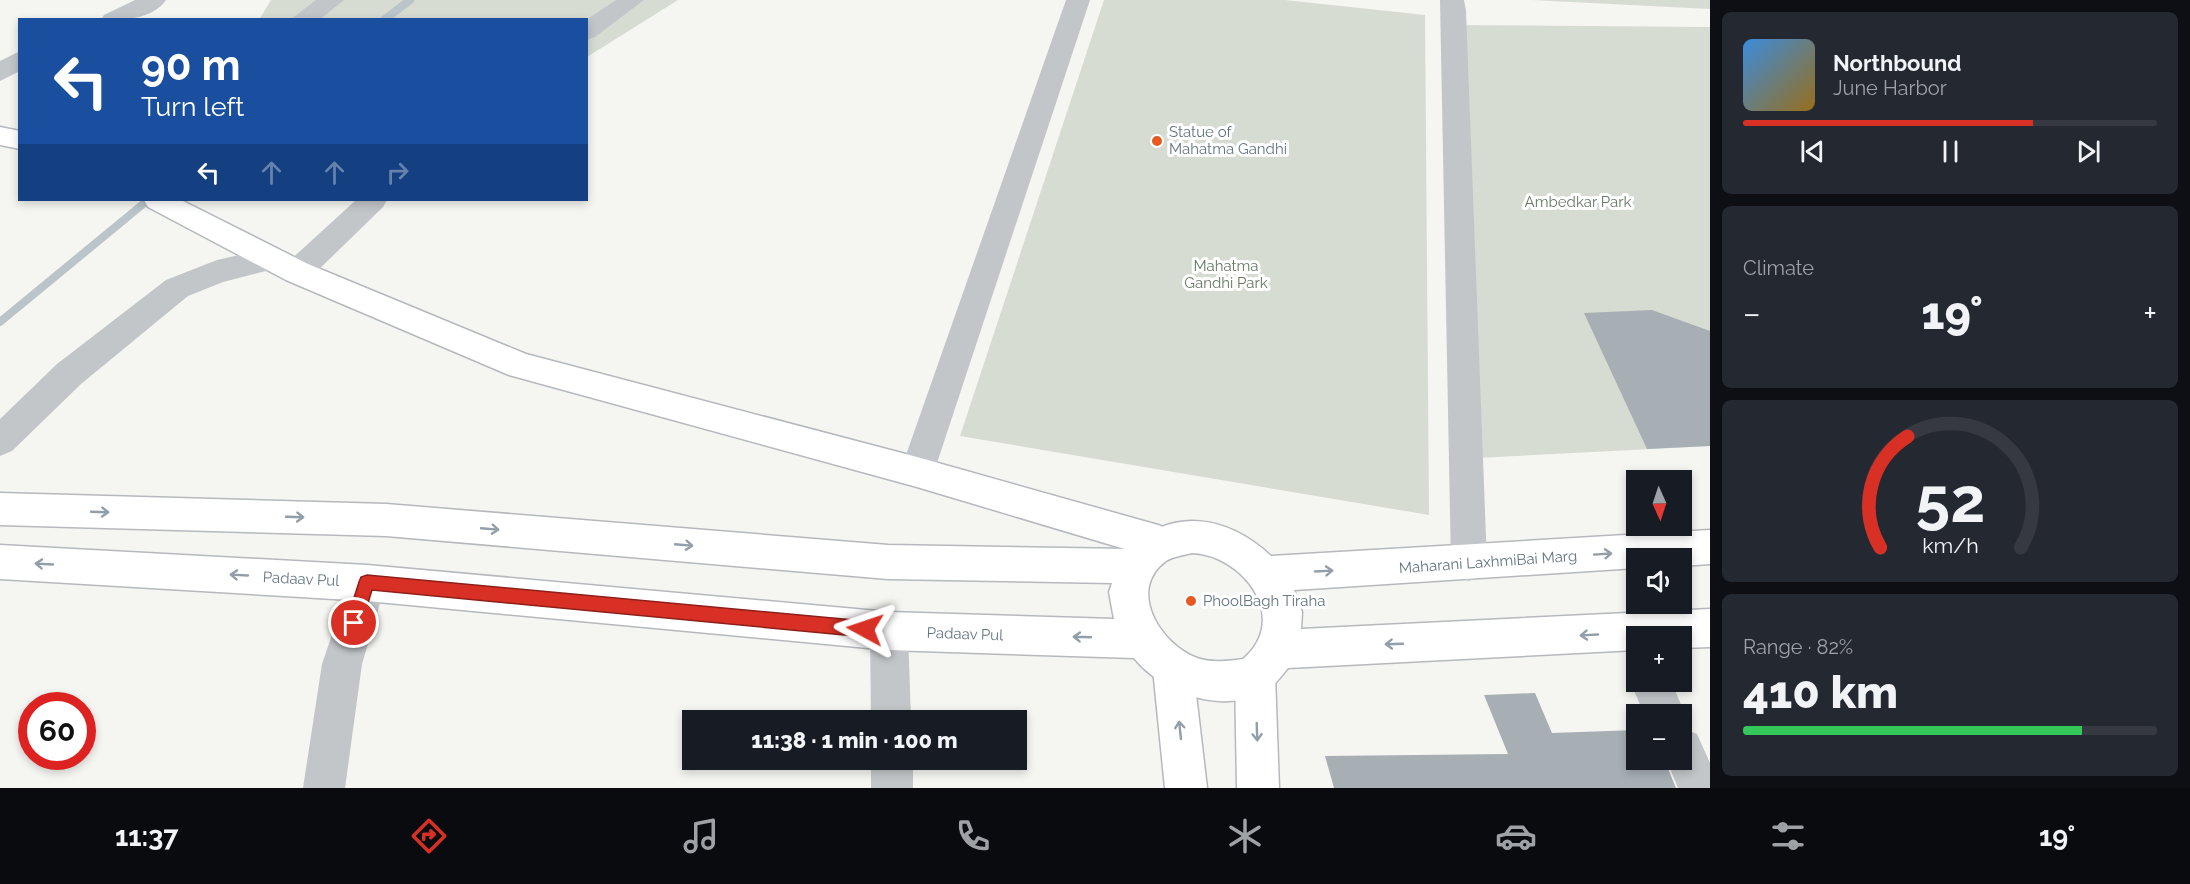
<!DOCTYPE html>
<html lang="en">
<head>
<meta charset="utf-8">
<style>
  :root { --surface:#171b24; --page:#242831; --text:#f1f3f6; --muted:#9ea1a6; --line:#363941; --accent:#d93025 }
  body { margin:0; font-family:Raleway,sans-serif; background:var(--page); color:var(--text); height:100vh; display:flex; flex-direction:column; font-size:22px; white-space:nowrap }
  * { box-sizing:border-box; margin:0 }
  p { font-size:20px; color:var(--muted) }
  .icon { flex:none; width:33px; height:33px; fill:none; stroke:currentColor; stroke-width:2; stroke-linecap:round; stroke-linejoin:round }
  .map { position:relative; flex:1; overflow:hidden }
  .panel { display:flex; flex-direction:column; gap:12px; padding:12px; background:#0d0f14; width:480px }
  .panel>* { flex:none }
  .top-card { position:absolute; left:18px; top:18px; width:570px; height:183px; border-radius:0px; box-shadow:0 3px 9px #0003; background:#1a4fa0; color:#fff; overflow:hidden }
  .needle { width:39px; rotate:177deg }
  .buttons { position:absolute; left:1626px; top:470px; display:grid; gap:12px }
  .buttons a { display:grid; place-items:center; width:66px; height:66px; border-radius:0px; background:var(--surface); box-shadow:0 3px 9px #0003; font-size:30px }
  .speed { position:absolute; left:18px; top:692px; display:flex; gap:12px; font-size:30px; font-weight:700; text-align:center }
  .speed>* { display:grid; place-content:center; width:78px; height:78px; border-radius:50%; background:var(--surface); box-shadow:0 3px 9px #0003; line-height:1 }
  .speed .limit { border:9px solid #d22; background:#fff; color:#111 }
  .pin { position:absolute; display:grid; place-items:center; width:51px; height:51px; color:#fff; margin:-26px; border:3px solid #fff; border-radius:50%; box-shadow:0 2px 6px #0007 }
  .me { position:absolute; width:66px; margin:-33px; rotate:275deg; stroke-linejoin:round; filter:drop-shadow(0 0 4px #0008) }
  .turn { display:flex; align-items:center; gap:21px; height:126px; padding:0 24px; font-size:27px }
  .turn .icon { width:78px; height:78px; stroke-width:2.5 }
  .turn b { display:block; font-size:42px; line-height:51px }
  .lanes { display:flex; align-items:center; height:57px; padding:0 24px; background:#0003; justify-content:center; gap:30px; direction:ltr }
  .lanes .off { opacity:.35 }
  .big { font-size:45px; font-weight:800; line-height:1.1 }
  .panel .tile { flex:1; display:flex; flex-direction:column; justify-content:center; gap:9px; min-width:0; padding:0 21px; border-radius:9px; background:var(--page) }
  .panel .dial { align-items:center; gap:0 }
  .dial svg { height:156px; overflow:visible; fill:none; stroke:var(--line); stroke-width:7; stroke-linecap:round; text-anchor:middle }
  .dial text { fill:var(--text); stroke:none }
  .song { display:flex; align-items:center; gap:18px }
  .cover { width:72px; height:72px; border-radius:9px; background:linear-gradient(135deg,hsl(210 70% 55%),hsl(40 70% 35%)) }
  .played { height:6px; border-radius:3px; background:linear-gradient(90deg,var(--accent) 70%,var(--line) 70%) }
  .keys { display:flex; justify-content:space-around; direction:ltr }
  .heat { display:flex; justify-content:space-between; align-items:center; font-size:33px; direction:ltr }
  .charge { height:9px; border-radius:4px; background:linear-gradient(90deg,#34c759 82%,var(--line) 0) }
  .trip { position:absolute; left:682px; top:710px; width:345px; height:60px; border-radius:0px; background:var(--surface); box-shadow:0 3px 9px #0003; font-weight:800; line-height:60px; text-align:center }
  .menu { display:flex; height:96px; justify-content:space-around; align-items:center; background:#090b0e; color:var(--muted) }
  .menu .icon { width:42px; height:42px }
  .menu .selected { color:var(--accent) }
  .menu b { font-size:27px; color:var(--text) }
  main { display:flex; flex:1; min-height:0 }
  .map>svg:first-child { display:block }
  .green { fill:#d6dcd2 }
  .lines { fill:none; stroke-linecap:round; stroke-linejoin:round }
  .stream { stroke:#bac4c9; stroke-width:8 }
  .building { fill:#a7afb5 }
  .secondary-casing { stroke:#b4b9be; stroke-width:3 }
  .primary-casing { stroke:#b5b9bd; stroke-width:3 }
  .street { fill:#c2c6c9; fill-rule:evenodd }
  .secondary { fill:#fff; fill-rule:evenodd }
  .primary { fill:#fff; fill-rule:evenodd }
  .oneway { stroke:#929ea8 }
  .route { fill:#d93025; stroke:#8d1f18; stroke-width:1.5 }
  .poi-dot { fill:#e65921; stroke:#fff; stroke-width:2 }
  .labels { text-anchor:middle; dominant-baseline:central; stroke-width:6; stroke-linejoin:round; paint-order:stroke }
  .poi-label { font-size:15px; fill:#647483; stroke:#fff; text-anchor:start }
  .park-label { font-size:15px; fill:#667a63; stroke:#fff }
  .street-label { font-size:15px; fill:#647483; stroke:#fff }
</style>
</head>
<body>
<main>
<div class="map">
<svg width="1710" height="788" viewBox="0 0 1710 788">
  <rect width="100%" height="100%" fill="#f5f5f1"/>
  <!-- green -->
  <g class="green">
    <polygon points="271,0 678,0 587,57 586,20 259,20"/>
    <polygon points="1104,0 1285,0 1425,15 1429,515 960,436"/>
    <polygon points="1532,0 1710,0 1710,9"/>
    <polygon points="1447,25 1710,27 1710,446 1457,459"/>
  </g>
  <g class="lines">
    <!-- stream -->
    <g class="stream">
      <polyline points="384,20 410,0"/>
      <polyline points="0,322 148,200"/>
    </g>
  </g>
  <!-- building -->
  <g class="building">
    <polygon points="1652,310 1710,331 1710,446 1647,449 1584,313"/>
    <polygon points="1535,693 1552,733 1636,730 1636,759 1664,759 1676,788 1334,788 1325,756 1508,754 1484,695"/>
  </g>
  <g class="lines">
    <defs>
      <g id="secondary">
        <polygon points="0,127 20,131 20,149 0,145"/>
        <polygon points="144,200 181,200 308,264 526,354 917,457 1158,525 1171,530 1176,542 1171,554 1158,559 917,487 509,375 286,280 148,207"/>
        <polygon points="1173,649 1187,655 1193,669 1207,788 1165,788 1153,669 1159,655"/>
        <polygon points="1255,655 1269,661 1275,675 1279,788 1237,788 1235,675 1241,661"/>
      </g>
      <path id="primary" d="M0 493 386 504 888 545 1128 549C1173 506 1228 516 1271 556L1710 530V564L1682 566V558H1636V568L1294 590 1302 612 1301 629 1710 609V647L1682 648V636H1636V650L1288 668C1282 675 1277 683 1269 688 1226 717 1163 694 1134 658L889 650 367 601 0 579V545L367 565 889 612 1114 619 1109 592 1112 583 888 579 386 536 0 525ZM1192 553C1243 555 1291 618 1243 659 1230 661 1210 663 1197 658 1161 645 1126 590 1166 561 1172 557 1184 555 1192 553Z"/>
    </defs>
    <!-- secondary casing -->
    <use href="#secondary" class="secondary-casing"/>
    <!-- primary casing -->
    <use href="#primary" class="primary-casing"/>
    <!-- street -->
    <g class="street">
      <path d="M135 0H166C152 20 123 20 101 20L104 15Z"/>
      <polygon points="316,0 344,0 319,20 290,20"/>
      <polygon points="616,0 644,0 595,37 586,40 586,20"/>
      <polygon points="1066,0 1090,0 934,472 929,483 917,487 905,483 900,472"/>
      <polygon points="1440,0 1464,0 1466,11 1487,564 1482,576 1469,581 1456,576 1451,564"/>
      <polygon points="20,51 20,71 0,81 0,61"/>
      <polygon points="356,200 387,200 383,207 308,280 297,284 286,280 282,272 286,264"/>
      <polygon points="270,248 281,251 285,259 281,267 223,282 188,296 81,384 12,451 0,456 0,419 57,364 166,280 217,260"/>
      <polygon points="367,565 380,570 386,583 362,664 345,788 303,788 322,664 354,570"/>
      <polygon points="889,612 903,618 908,631 911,720 871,720 870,631 875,618"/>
      <polygon points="1636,667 1636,681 1671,681 1685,714 1682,723 1682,714 1644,714 1630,681"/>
      <polygon points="1682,728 1697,734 1710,763 1710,788 1678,788 1666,759 1682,759"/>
      <rect x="871" y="759" width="42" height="29"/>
    </g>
    <!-- secondary -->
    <use href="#secondary" class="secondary"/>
    <!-- primary -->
    <use href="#primary" class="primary"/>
  </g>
  <!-- one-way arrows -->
  <defs><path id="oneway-shaft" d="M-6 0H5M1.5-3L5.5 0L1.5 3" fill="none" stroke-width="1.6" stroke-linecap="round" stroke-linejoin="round" transform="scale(1.5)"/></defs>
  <g class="oneway">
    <use href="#oneway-shaft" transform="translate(100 512) rotate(2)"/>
    <use href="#oneway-shaft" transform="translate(295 517) rotate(2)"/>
    <use href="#oneway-shaft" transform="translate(490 529) rotate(5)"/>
    <use href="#oneway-shaft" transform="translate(684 545) rotate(5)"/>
    <use href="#oneway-shaft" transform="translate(1603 554) rotate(-4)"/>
    <use href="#oneway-shaft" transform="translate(44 564) rotate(-177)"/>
    <use href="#oneway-shaft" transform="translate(1324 571) rotate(-3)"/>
    <use href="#oneway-shaft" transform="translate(239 575) rotate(-177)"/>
    <use href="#oneway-shaft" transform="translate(1589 635) rotate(177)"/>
    <use href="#oneway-shaft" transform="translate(1082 637) rotate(-178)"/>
    <use href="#oneway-shaft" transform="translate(1394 644) rotate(178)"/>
    <use href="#oneway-shaft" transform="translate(1180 730) rotate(-96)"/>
    <use href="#oneway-shaft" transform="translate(1257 732) rotate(88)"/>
  </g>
  <!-- route -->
  <polygon class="route" points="367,575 865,621 871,623 873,629 871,634 865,637 372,590 360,629 354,631 349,629 346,623 359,582 361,577"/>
  <!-- markers -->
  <g class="poi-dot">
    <circle cx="1157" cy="141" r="6"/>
    <circle cx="1191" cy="601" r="6"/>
  </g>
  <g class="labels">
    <!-- poi labels -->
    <g class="poi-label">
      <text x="1169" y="132">Statue of<tspan x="1169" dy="17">Mahatma Gandhi</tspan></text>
      <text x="1203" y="601">PhoolBagh Tiraha</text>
    </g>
    <!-- park labels -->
    <g class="park-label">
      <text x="1578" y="202">Ambedkar Park</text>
      <text x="1226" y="266">Mahatma<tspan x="1226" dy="17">Gandhi Park</tspan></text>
    </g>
    <!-- street labels -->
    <g class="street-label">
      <text transform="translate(1488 562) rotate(-4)">Maharani LaxhmiBai Marg</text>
      <text transform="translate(301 579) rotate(3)">Padaav Pul</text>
      <text transform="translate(965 634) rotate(2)">Padaav Pul</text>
    </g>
  </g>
</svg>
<div class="buttons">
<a><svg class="needle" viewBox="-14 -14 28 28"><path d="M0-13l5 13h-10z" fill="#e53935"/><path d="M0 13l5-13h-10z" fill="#9ea1a6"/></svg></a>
<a><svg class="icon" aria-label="sound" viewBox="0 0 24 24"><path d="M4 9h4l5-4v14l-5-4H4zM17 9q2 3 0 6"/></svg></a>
<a>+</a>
<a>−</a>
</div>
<div class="speed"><div class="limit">60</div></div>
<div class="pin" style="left:354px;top:623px;background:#d93025"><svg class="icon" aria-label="arrive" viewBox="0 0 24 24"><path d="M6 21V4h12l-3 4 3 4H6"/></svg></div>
<svg class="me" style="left:865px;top:629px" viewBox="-20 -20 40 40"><path d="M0-17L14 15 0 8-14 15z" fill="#d93025" stroke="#fff" stroke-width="4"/></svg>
<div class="trip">11:38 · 1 min · 100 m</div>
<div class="top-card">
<div class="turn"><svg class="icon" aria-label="left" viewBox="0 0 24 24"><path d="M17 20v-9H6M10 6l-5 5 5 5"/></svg><div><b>90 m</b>Turn left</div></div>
<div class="lanes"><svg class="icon" aria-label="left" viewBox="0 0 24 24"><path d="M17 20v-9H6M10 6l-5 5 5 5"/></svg><svg class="icon off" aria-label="ahead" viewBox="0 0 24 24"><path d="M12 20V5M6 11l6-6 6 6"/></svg><svg class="icon off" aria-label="ahead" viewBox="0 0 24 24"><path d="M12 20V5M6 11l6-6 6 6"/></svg><svg class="icon off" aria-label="right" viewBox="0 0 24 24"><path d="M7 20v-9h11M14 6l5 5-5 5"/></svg></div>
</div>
</div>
<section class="panel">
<div class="tile">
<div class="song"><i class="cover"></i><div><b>Northbound</b><p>June Harbor</p></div></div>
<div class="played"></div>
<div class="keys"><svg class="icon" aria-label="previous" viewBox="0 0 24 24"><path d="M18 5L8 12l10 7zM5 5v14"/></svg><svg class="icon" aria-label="pause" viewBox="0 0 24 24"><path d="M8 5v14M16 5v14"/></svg><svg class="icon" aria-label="next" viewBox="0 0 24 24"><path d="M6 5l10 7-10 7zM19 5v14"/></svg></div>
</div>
<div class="tile"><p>Climate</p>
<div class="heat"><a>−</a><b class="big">19°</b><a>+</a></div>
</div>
<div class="tile dial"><svg viewBox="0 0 100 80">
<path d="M14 69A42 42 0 1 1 86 69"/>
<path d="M14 69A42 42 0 0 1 28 12" stroke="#d93025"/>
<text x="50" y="56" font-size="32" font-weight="700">52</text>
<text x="50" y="72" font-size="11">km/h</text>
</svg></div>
<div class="tile"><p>Range · 82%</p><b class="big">410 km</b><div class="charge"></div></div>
</section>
</main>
<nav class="menu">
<b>11:37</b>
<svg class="icon selected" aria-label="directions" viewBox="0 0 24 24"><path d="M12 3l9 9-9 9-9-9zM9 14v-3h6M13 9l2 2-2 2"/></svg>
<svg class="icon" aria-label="music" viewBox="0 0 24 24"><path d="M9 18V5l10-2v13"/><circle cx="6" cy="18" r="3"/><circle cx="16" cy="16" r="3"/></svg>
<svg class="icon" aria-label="phone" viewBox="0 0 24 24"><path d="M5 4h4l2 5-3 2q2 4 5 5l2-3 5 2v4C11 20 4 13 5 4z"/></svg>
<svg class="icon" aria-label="climate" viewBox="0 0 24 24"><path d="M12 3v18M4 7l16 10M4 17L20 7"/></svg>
<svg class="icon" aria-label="car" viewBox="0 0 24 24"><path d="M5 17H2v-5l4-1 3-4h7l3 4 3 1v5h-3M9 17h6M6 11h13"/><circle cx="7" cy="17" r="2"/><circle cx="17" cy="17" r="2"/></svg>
<svg class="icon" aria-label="filters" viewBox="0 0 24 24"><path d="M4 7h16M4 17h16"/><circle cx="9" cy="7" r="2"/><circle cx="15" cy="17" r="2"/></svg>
<b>19°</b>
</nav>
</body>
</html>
